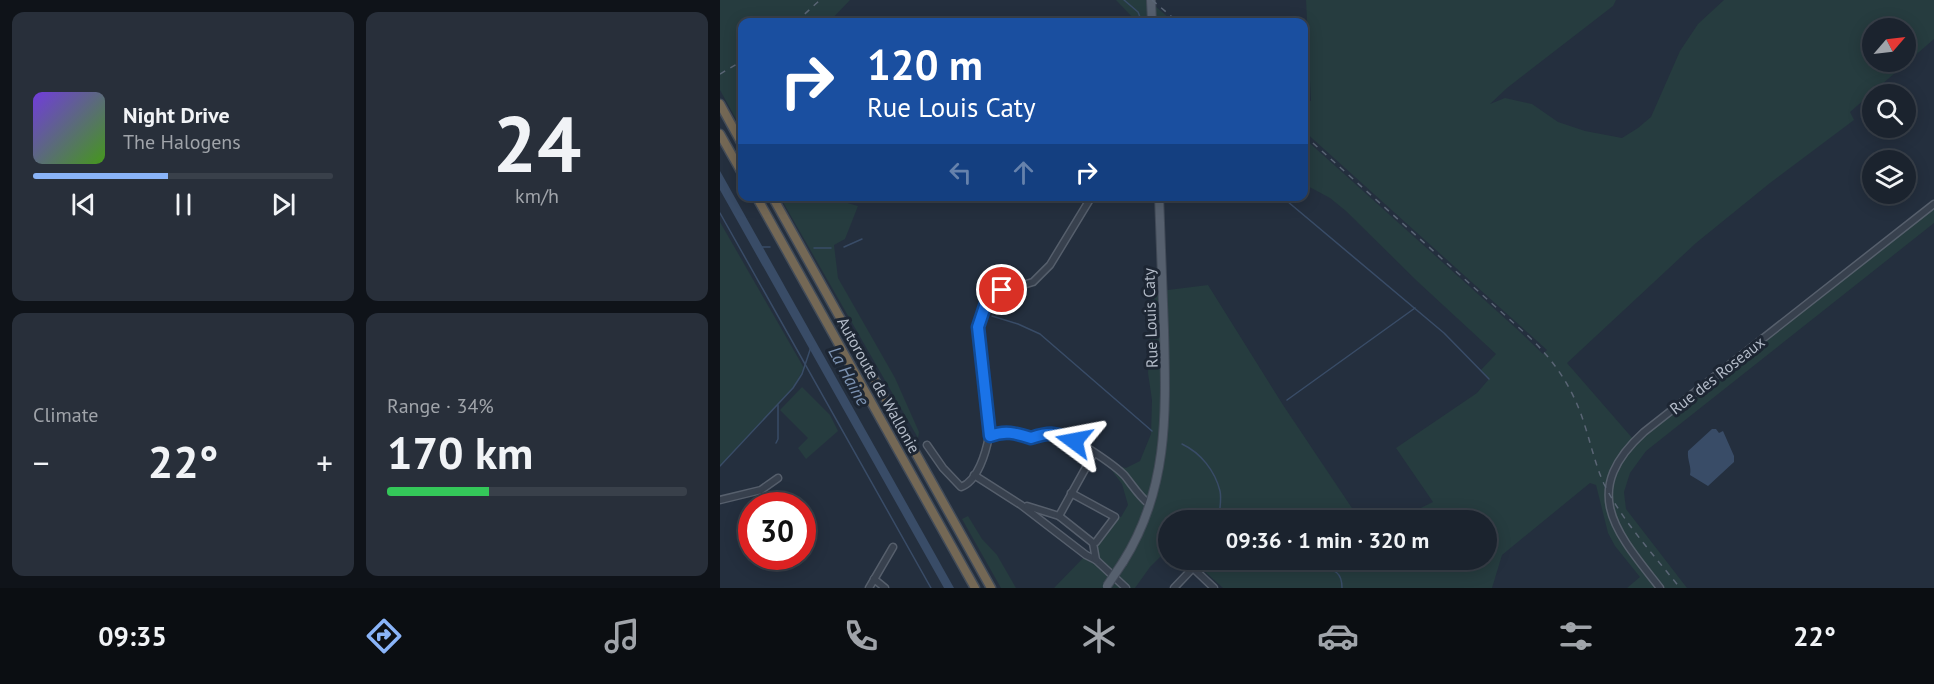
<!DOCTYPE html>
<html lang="en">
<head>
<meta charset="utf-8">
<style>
  :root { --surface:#1b232e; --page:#282f3a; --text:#f1f3f6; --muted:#a0a4aa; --line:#39404a; --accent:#8ab4f8 }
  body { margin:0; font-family:"PT Sans",sans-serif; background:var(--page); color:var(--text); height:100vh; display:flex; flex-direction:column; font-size:22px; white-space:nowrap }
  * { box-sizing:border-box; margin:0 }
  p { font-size:20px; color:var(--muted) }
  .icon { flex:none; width:33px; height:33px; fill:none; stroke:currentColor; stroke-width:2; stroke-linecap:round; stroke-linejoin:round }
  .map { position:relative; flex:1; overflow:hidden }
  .details { display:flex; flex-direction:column; gap:12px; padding:12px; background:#0f1319; width:720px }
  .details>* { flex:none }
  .top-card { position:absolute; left:18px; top:18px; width:570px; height:183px; border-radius:12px; box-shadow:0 3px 15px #0003,0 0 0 2px var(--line); background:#1a4fa0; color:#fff; overflow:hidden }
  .needle { width:39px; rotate:62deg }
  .controls { position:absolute; left:1142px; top:18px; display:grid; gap:12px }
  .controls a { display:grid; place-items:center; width:54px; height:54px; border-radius:50%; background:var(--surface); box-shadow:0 3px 15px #0003,0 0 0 2px var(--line); font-size:30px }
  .speed { position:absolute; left:18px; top:492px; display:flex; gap:12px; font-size:30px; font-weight:700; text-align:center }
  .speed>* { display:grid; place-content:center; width:78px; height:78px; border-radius:50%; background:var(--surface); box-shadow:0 3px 15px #0003,0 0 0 2px var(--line); line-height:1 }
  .speed .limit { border:9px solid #d22; background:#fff; color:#111 }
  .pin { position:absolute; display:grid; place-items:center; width:51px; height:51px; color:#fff; margin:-26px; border:3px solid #fff; border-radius:50%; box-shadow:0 2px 6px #0007 }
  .me { position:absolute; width:66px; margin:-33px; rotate:283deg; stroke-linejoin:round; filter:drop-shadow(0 0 4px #0008) }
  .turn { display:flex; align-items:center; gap:21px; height:126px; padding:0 30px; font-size:27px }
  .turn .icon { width:78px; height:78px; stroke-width:2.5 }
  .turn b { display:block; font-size:42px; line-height:51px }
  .lanes { display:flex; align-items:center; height:57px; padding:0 30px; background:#0003; justify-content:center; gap:30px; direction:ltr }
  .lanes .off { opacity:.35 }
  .big { font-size:45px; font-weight:700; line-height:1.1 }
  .details .widget { flex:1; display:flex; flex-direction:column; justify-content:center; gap:9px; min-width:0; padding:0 21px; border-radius:12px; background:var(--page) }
  .details .dial { align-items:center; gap:0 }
  .dial b { font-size:78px; line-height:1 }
  .song { display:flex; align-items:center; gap:18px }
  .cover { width:72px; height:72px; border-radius:9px; background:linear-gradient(135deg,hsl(260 70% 55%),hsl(100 70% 35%)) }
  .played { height:6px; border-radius:3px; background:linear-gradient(90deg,var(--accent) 45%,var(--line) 45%) }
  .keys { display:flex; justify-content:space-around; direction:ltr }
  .heat { display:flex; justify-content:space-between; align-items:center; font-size:33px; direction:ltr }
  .charge { height:9px; border-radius:4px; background:linear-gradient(90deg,#34c759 34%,var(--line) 0) }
  .details .tiles { flex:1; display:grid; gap:12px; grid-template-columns:repeat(2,1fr) }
  .trip { position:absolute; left:438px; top:510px; width:339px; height:60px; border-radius:30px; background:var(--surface); box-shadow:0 3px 15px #0003,0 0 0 2px var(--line); font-weight:700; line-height:60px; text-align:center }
  .tabs { display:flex; height:96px; justify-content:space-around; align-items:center; background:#0b0e12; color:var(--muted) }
  .tabs .icon { width:42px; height:42px }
  .tabs .active { color:var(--accent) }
  .tabs b { font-size:27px; color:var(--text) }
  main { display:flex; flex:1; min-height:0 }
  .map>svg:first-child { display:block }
  .green { fill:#263c3f; fill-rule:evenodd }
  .water { fill:#394c67 }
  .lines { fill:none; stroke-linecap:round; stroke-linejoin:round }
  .stream { stroke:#394c67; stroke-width:1.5 }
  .minor-casing { stroke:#565f6c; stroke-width:9 }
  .major-casing { stroke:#414a57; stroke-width:10 }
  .highway-casing { stroke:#434c59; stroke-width:11 }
  .minor { stroke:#38414e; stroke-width:6 }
  .major { stroke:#56606e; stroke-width:8 }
  .highway { stroke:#746855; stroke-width:8 }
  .rail { stroke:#5a6575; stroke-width:1.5; stroke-dasharray:6 6; stroke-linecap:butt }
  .major-bridge-casing { stroke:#414a57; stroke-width:10; stroke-linecap:butt }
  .major-bridge { stroke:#56606e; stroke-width:8 }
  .route-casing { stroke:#114b97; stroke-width:15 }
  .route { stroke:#1a73e8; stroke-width:10 }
  .labels { text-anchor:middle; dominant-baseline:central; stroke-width:6; stroke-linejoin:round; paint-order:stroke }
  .street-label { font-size:16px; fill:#b4bcc9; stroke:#1d2633 }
  .water-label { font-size:18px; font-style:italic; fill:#7c92b1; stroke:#1d2633 }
</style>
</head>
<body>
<main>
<section class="details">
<div class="tiles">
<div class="widget">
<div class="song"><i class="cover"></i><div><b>Night Drive</b><p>The Halogens</p></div></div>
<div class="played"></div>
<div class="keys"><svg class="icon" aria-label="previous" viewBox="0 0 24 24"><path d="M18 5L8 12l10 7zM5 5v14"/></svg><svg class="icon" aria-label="pause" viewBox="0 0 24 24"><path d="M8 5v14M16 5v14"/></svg><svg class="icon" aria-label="next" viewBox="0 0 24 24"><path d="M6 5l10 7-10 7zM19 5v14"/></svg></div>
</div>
<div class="widget dial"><b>24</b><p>km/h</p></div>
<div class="widget"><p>Climate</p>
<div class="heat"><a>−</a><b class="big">22°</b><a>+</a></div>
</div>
<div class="widget"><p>Range · 34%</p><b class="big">170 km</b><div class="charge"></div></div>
</div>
</section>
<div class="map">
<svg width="1214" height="588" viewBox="0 0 1214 588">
  <rect width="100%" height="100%" fill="#242f3e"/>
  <!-- green -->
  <g class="green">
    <polygon points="0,0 130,0 109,22 22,22 22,130 0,90"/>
    <polygon points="396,0 428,0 429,22 417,22"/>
    <path d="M586 0H896L893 6 787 88 770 104 785 98 812 104 838 122 865 131 902 138 918 128 931 117 960 51 978 24 1004 0H1214V39L1130 112 1134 120 1050 183 976 243 847 363 914 440 1214 204V223L926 451 910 473 904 492 906 509 967 588H907L920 577 895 546 888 533 876 485 870 483 782 555 772 588H503L472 560H766V520H676L713 502 676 448 757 393 769 379 761 370 776 354 697 281 626 211 610 198 584 184V138L798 330 823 354 827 350 584 131V100L591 101ZM1152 28H1185V62H1152Z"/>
    <polygon points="435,6 454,22 435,22"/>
    <polygon points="60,197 106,197 138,206 125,239 114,245 118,278 175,378 199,432 198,438"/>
    <polygon points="0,222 84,368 73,388 0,466"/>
    <polygon points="488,285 563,405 640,520 448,520 448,549 430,567 415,588 334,588 366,555 376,560 377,546 396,517 401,517 408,505 402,484 390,468 393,465 406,468 420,461 431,434 432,400 428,373 432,292"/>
    <polygon points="82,387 110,415 118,431 86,459 78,448 88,438 60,410"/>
    <polygon points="248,516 262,539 277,555 296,588 281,588 242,519"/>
  </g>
  <!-- water -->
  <g class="water">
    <polygon points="0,171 234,588 224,588 0,190"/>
    <path d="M992 429H996L999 433 1003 431 1014 456V462L988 486 970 475C972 467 967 460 968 451Z"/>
  </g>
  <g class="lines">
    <!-- stream -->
    <g class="stream">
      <polyline points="404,0 418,12 422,22"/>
      <polyline points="561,196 724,333 769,379"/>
      <polyline points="0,213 211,588"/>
      <polyline points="42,247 50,247"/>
      <polyline points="124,247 142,239"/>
      <polyline points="94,248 111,248"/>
      <polyline points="272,316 298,324 320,334 432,431"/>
      <polyline points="567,400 695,308"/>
      <polyline points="56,443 58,439 58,405"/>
      <path d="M462 444C481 453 495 471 500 491 502 500 499 512 499 520"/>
      <polyline points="0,466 73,388 82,374 91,347"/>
      <path d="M577 560C584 562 593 567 601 568 614 570 622 571 622 588"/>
    </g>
    <defs>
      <g id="minor">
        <path d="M269 436C285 430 295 433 311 439 320 435 328 432 338 433 351 435 396 466 405 476 413 486 419 496 429 504"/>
        <path d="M207 445 223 468 241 487C258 481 266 452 269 436L258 327 264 307 273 294 313 282 330 265 372 196"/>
        <polyline points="254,475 301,505 366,555 376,560 406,588"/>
        <polyline points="0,500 41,490 58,478"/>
        <polyline points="307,506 339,516 373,543 376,542 395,517 351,493"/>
        <polyline points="339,516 374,453"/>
        <polyline points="373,543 376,560"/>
        <polyline points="473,568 494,588"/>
        <polyline points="154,579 165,588"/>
        <polyline points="149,588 173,547"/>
        <polyline points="454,588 473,568 468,560"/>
        <path d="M940 588C897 533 858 492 924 432L1214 204"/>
      </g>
      <g id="major">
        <polyline points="431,0 432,22"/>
        <path d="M403 562C449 489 446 413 444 330 442 285 441 241 439 196"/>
      </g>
      <g id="highway">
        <polyline points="0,104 22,144"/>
        <polyline points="0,134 22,173"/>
        <polyline points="36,196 255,588"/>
        <polyline points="52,196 271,588"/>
      </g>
    </defs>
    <!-- minor casing -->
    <use href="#minor" class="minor-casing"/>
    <!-- major casing -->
    <use href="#major" class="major-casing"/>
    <!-- highway casing -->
    <use href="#highway" class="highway-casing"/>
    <!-- minor -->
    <use href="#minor" class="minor"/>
    <!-- major -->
    <use href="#major" class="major"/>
    <!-- highway -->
    <use href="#highway" class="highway"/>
    <!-- rail -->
    <g class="rail">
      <polyline points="432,0 458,22"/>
      <polyline points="76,22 100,0"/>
      <polyline points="0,74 22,61"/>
      <path d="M584 135 807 335C834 360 853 388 864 423 871 444 875 464 884 484 903 522 934 555 960 588"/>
    </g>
    <defs>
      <polyline id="major-bridge" points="387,586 403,562"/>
    </defs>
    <!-- major-bridge casing -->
    <use href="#major-bridge" class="major-bridge-casing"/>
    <!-- major-bridge -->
    <use href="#major-bridge" class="major-bridge"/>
  </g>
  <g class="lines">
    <defs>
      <path id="route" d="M282 290 273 294 267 300 258 327 270 436C285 430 295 433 311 438 329 432 337 432 354 441"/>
    </defs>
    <!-- route casing -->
    <use href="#route" class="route-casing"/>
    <!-- route -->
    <use href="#route" class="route"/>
  </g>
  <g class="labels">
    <!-- street labels -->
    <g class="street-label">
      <text transform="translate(430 318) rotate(-92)">Rue Louis Caty</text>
      <text transform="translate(997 375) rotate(-38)">Rue des Roseaux</text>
      <text transform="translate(159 385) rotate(61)">Autoroute de Wallonie</text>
    </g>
    <!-- water labels -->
    <g class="water-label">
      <text transform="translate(129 376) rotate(61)">La Haine</text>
    </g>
  </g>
</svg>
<div class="controls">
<a><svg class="needle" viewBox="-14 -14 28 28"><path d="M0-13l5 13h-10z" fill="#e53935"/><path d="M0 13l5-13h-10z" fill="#a0a4aa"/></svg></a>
<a><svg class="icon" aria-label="search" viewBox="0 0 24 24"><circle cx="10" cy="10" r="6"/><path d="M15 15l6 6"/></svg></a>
<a><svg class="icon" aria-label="layers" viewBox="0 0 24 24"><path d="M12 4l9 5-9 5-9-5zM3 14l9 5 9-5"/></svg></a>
</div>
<div class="speed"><div class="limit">30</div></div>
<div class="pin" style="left:282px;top:290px;background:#d93025"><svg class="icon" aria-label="arrive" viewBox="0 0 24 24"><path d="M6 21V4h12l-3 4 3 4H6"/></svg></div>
<svg class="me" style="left:354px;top:441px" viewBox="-20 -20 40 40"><path d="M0-17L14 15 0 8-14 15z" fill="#1a73e8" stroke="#fff" stroke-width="4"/></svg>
<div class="trip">09:36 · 1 min · 320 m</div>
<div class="top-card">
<div class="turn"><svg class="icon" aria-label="right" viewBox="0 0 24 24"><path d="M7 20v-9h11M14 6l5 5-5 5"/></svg><div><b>120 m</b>Rue Louis Caty</div></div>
<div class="lanes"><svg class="icon off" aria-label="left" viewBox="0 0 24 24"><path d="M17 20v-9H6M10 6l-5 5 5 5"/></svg><svg class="icon off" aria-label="ahead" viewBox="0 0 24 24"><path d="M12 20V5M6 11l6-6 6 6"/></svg><svg class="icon" aria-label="right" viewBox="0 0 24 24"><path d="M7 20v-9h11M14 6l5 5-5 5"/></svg></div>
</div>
</div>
</main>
<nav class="tabs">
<b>09:35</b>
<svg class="icon active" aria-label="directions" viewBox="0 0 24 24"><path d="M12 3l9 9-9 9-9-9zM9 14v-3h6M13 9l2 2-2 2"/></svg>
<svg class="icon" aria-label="music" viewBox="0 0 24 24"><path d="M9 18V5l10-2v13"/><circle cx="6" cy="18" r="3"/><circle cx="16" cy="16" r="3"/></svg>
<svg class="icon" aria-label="phone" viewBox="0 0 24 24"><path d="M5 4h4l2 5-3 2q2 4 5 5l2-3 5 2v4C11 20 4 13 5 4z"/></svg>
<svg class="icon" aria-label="climate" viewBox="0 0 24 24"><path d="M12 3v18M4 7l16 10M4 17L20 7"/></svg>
<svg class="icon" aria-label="car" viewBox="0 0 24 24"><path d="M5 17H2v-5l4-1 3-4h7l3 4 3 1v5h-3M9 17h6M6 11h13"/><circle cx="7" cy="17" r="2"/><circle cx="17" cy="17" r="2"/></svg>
<svg class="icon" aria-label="filters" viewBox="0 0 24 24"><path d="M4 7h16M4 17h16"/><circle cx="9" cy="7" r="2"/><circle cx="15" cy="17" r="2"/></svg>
<b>22°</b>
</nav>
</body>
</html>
